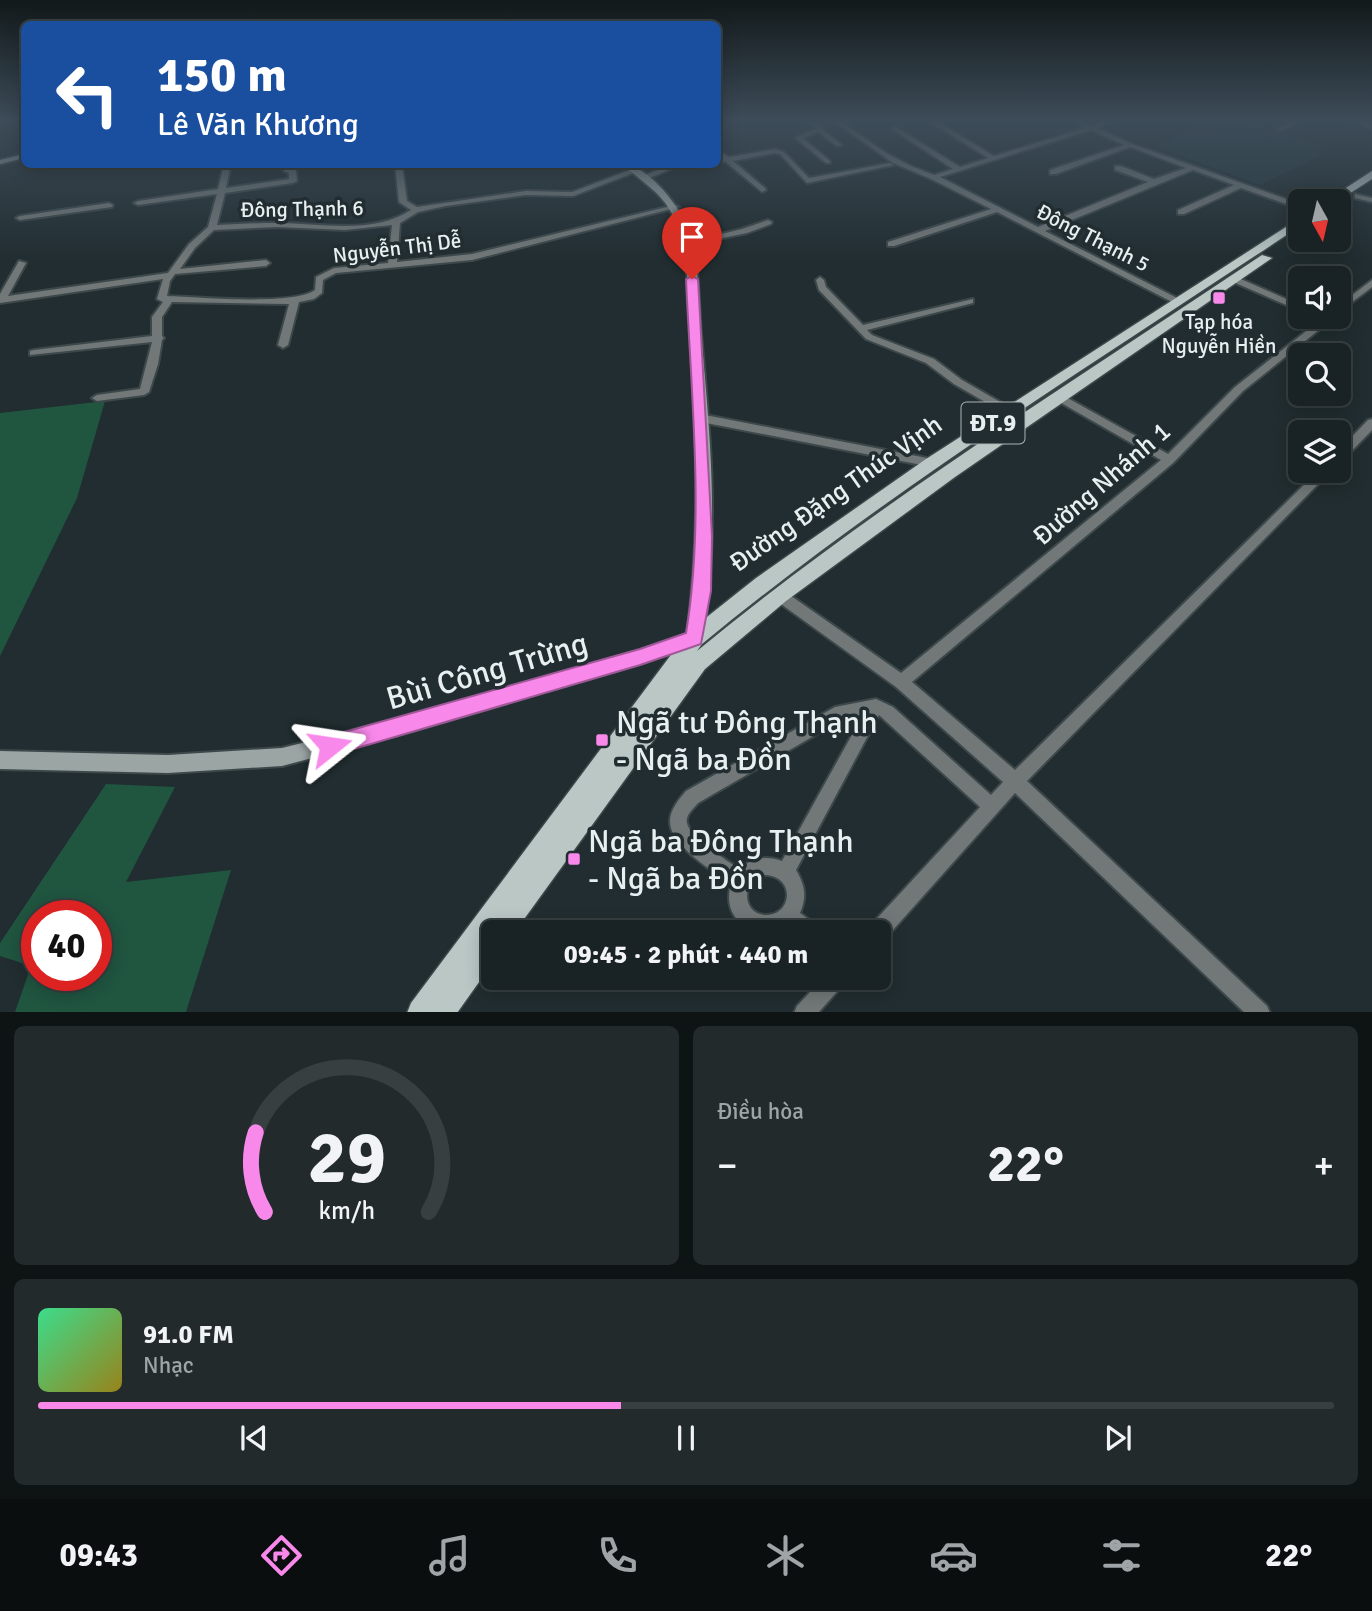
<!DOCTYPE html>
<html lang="vi">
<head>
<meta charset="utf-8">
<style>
  :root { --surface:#192224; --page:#222a2c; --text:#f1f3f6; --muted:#9fa4a6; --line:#373f41; --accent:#f888ea }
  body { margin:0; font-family:Signika,sans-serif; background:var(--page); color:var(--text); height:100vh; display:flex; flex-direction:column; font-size:26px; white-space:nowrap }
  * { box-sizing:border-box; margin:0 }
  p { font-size:23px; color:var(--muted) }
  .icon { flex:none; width:38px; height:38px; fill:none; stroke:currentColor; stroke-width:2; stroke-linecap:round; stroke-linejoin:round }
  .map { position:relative; height:1012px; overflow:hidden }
  .drawer { display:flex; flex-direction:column; gap:14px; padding:14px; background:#0e1314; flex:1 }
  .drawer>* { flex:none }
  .hud { position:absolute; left:21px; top:21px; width:700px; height:147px; border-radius:10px; box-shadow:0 4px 18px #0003,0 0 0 2px var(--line); background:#1a4fa0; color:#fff; overflow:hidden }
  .needle { width:46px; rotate:172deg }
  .controls { position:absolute; left:1288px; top:189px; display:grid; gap:14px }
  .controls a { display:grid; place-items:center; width:63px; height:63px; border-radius:10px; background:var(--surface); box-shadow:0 4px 18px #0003,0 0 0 2px var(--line); font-size:35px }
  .speed { position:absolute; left:21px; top:900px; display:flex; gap:14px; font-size:35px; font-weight:700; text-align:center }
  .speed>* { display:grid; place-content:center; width:91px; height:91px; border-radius:50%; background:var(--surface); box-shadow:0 4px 18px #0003,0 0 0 2px var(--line); line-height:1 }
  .speed .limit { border:10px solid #d22; background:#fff; color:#111 }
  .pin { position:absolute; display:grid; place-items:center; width:60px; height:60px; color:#fff; margin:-72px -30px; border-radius:50% 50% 50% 0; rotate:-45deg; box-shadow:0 0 7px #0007 }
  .pin .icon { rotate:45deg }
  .me { position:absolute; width:77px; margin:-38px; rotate:75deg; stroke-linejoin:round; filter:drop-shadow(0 0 5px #0008) }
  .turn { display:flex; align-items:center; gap:24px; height:147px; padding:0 21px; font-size:32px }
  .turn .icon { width:91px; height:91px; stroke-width:2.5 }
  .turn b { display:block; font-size:49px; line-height:60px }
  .big { font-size:52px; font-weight:700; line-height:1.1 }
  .drawer .card { flex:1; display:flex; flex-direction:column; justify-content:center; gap:10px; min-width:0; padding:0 24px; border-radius:10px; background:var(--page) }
  .drawer .dial { align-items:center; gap:0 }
  .dial svg { height:182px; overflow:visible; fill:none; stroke:var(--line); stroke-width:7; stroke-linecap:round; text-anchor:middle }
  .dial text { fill:var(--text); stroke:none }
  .song { display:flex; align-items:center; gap:21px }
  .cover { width:84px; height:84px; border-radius:10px; background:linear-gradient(135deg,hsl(150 70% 55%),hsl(50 70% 35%)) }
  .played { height:7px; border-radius:4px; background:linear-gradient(90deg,var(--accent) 45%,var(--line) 45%) }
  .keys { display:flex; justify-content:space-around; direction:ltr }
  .heat { display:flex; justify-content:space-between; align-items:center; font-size:38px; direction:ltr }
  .drawer .tiles { flex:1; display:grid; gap:14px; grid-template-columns:1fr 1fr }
  .card:last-child { grid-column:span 2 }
  .trip { position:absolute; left:481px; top:920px; width:410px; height:70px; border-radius:10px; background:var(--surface); box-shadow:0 4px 18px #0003,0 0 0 2px var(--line); font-weight:700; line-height:70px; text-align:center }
  .menu { display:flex; height:112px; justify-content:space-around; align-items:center; background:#0a0e0e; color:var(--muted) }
  .menu .icon { width:49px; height:49px }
  .menu .active { color:var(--accent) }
  .menu b { font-size:32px; color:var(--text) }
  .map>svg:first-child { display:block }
  .built { fill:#24383c }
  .green { fill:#205540; fill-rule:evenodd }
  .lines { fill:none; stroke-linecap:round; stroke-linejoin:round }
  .street-casing { stroke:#3d484b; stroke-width:4 }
  .secondary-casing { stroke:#3d484b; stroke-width:4 }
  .primary-casing { stroke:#3d484b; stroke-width:3 }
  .street { fill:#727878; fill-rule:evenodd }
  .secondary { fill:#9ba5a3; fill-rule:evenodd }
  .primary { fill:#bac7c5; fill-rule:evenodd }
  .route { fill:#f888ea; stroke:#a15898; stroke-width:2 }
  .poi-dot { fill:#f888ea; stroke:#212d30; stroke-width:2.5 }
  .labels { text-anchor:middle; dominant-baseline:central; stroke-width:7; stroke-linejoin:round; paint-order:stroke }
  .far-street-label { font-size:21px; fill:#e8eff1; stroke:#212d30 }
  .far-poi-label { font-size:21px; fill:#e8eff1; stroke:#212d30 }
  .shield { fill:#212d30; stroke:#acb5b7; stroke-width:2 }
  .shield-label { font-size:24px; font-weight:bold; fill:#e8eff1 }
  .street-label { font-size:26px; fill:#e8eff1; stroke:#212d30 }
  .near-street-label { font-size:32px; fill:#e8eff1; stroke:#212d30 }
  .near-poi-label { font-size:32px; fill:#e8eff1; stroke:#212d30; text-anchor:start }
</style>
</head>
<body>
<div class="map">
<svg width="1372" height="1013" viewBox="0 0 1372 1013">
  <rect width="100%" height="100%" fill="#212d30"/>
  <!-- built -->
  <polygon class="built" points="1193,119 1239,119 1325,147 1318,152 1323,154 1260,185 1157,147 1173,137 1203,128 1192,123 1197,122"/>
  <!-- green -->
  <g class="green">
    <polygon points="105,401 77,498 0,656 0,413"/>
    <path d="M106 784 175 787 126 882 231 870 186 1012H15L31 966 0 956V943ZM37 915H96V975H37Z"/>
  </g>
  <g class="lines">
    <defs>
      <g id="street">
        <polygon points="802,119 811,119 824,127 823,130 842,145 837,146 818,132 803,138 830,161 830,163 826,163 795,138 817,128"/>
        <path d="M925 119H933L994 156 1085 128 1068 119H1077L1091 126 1111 119H1122L1097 128 1132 144 1300 204V209L1241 188 1184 214H1178V210L1234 185 1193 170 1045 231 1181 300V304L1178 305 997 212 894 246H888V242L991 209 931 179 893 163 835 122 840 121 886 153 911 166 934 175 953 169 892 129V127H896L960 167 988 158ZM1091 130 1124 145 1050 170V174H1056L1130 147 1186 168 1154 179 1121 166H1115V170L1148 182 1038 227 940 177Z"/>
        <polygon points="1298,119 1308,119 1282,130 1277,129"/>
        <polygon points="1346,119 1357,119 1372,125 1372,129"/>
        <polygon points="775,149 784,152 809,178 890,163 894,165 807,183 780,154 775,153 733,161 765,188 766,190 762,192 726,162 723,161 720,157 718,157 718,153 724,154 729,157"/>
        <path d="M224 164H231L226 188 289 179V173L284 171 283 164H291V168L296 170 297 181 293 183 225 193 217 225C237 224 257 223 277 223 320 223 373 235 411 210L399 202 395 164H402L407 201 417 207 526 191 572 192 632 169 639 171 573 196 526 195 446 206 418 212 400 223 397 262 472 254 675 205 679 207 472 260 336 273 323 280 322 293 314 299 299 302 288 345 283 348 278 345 289 304 172 302 162 317V336L164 338 162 340 158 364 149 392 144 395 97 401 92 398 97 395 140 389 152 342 30 355V351L34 350 152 336V317L163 302 157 299 163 279 0 303V294L19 261 26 263 8 296 168 273 189 244 208 227 217 194 138 205 134 203 138 201 218 189ZM392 225 388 263 334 268 316 277 315 290C293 306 198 297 167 296L170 281 175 274 266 266 270 263 266 260 180 269 195 248 214 230 277 227 345 230Z"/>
        <polygon points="673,164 684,164 647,179 640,177"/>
        <polygon points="1355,194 1372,198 1372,202 1355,198"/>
        <polygon points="109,203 113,205 112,207 20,220 16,218 20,216"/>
        <polygon points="768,220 772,222 771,224 747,233 688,245 684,243 742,229"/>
        <polygon points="1234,276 1300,305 1300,311 1231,281 1230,279"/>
        <polygon points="820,277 824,280 826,287 863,325 973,299 973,303 867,330 872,335 934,359 962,380 1014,410 1015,412 1014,414 1006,414 954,384 926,363 866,339 819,290 816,280"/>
        <polygon points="1372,280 1372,287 1339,312 1339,305"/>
        <path d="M1324 317H1335L1243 391 1173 463 912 682 1015 770 1318 471H1331L1027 781 1267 1006 1270 1013H1245L1015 793 884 940 878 942V933H868L870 926 980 807 879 715 796 870C805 885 807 897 800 913L818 926 820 933H796L788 927C757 941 720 922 731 884 713 871 669 845 670 821 670 810 679 799 686 791L835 707 876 699 893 707 991 795 1003 782 896 687 774 599 772 595 774 591 779 589 784 591 901 673 1161 460 1056 400 1055 398 1056 396H1064L1168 454 1235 387ZM863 715 782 861C766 855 752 858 739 869 727 860 690 838 687 823 685 815 694 808 698 803L843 719ZM767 875C796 878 792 917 764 915 740 912 742 877 767 875Z"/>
        <polygon points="700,414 932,459 938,463 932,467 696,421 695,418 696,415"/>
        <polygon points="1372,419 1372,430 1343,460 1339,461 1339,450 1368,420"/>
        <polygon points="823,978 846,978 843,985 818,1013 794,1013 797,1006"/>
      </g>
      <g id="secondary">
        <polygon points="24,154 24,158 0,164 0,160"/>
        <path d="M622 164C646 164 677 203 686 224 700 258 698 298 701 334 709 422 718 513 707 601 706 614 707 631 701 643L640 664 406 733 282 766 168 773 0 769V751L168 755 282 748 406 717 640 650 687 634C701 531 697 430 690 327 687 289 690 247 671 212 660 191 639 180 622 164Z"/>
      </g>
      <g id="primary">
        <polygon points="1372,171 1372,179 1338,201 1326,201"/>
        <path d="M1300 218V226C1098 361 890 489 702 644L697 651C874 505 1071 383 1262 255L1272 258 955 477 786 601 705 669 514 933H494V961L457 1013H407L411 1003 688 632 756 578 926 459Z"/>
      </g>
    </defs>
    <!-- street casing -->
    <use href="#street" class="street-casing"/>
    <!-- secondary casing -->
    <use href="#secondary" class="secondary-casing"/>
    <!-- primary casing -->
    <use href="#primary" class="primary-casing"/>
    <!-- street -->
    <use href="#street" class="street"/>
    <!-- secondary -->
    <use href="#secondary" class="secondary"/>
    <!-- primary -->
    <use href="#primary" class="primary"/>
  </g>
  <!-- sky -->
  <linearGradient id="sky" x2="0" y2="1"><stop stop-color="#12191a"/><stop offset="0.46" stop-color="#3d4c59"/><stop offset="1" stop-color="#3d4c59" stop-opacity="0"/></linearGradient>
  <rect width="1372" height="261" fill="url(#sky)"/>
  <!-- route -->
  <path class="route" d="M692 276 698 279 712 536 711 591 701 644 640 665 330 756 323 753 320 746 323 739 330 736 640 649 686 633C705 521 691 394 686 279Z"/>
  <!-- markers -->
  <g class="poi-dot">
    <rect x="1212" y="291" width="14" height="14" rx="3.5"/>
    <rect x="595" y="733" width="14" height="14" rx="3.5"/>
    <rect x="567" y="852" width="14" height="14" rx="3.5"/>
  </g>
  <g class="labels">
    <!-- far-street labels -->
    <g class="far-street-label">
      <text transform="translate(302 209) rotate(-1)">Đông Thạnh 6</text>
      <text transform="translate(1093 238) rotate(27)">Đông Thạnh 5</text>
      <text transform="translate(397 248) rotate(-7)">Nguyễn Thị Dễ</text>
    </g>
    <!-- far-poi labels -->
    <g class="far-poi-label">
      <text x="1219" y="322">Tạp hóa<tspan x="1219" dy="24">Nguyễn Hiền</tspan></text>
    </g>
    <!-- shield labels -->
    <rect class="shield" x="961.5" y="402.5" width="63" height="41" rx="5"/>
    <g class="shield-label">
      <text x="993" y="423">ĐT.9</text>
    </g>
    <!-- street labels -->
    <g class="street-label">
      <text transform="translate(1102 484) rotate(-41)">Đường Nhánh 1</text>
      <text transform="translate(836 494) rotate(-35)">Đường Đặng Thúc Vịnh</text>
    </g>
    <!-- near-street labels -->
    <g class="near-street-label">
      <text transform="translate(487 671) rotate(-16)">Bùi Công Trừng</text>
    </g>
    <!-- near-poi labels -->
    <g class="near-poi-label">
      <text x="616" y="722">Ngã tư Đông Thạnh<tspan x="616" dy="37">- Ngã ba Đồn</tspan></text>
      <text x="588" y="841">Ngã ba Đông Thạnh<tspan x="588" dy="37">- Ngã ba Đồn</tspan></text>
    </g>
  </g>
</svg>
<div class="controls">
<a><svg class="needle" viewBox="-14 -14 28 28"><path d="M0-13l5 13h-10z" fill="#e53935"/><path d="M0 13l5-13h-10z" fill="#9fa4a6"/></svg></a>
<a><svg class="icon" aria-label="sound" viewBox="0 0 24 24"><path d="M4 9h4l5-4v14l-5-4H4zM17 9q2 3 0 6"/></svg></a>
<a><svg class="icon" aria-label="search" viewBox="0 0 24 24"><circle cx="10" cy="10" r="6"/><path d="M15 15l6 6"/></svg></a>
<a><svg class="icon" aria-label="layers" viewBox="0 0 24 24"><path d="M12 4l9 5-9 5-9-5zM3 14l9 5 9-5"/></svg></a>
</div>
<div class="speed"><div class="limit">40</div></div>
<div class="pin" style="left:692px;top:279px;background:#d93025"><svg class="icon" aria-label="arrive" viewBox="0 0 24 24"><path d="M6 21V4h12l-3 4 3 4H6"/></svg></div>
<svg class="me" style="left:330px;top:746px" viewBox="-20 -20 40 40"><path d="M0-17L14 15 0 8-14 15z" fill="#f888ea" stroke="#fff" stroke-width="4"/></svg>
<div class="trip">09:45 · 2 phút · 440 m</div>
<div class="hud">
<div class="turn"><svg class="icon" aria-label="left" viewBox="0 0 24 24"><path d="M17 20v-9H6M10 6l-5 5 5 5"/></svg><div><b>150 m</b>Lê Văn Khương</div></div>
</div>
</div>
<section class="drawer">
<div class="tiles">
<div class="card dial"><svg viewBox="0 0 100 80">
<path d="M14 69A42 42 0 1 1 86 69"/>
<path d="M14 69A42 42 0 0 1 10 34" stroke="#f888ea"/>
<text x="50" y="56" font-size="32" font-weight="700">29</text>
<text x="50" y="72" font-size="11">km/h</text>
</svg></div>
<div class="card"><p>Điều hòa</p>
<div class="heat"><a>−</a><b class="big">22°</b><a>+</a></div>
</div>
<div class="card">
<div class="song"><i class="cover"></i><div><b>91.0 FM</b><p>Nhạc</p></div></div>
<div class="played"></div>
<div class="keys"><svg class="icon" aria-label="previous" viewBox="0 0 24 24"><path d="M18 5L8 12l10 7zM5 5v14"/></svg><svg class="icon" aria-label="pause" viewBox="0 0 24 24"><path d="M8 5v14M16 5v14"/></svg><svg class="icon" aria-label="next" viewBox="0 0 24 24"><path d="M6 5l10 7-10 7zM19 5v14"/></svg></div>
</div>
</div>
</section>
<nav class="menu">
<b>09:43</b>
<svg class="icon active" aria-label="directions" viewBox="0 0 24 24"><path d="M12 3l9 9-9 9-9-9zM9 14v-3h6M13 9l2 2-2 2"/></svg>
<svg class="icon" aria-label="music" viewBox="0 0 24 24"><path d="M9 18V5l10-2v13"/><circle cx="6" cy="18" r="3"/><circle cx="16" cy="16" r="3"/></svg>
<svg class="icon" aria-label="phone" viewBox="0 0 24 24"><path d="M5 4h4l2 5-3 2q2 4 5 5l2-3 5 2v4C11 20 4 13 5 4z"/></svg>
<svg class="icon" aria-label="climate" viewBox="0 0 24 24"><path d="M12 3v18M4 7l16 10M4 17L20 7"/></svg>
<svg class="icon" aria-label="car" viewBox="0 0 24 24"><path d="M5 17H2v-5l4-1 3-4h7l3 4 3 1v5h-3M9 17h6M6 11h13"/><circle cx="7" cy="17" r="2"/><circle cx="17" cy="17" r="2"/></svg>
<svg class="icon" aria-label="filters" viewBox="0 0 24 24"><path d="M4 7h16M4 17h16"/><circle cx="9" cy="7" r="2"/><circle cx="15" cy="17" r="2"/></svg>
<b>22°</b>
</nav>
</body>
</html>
